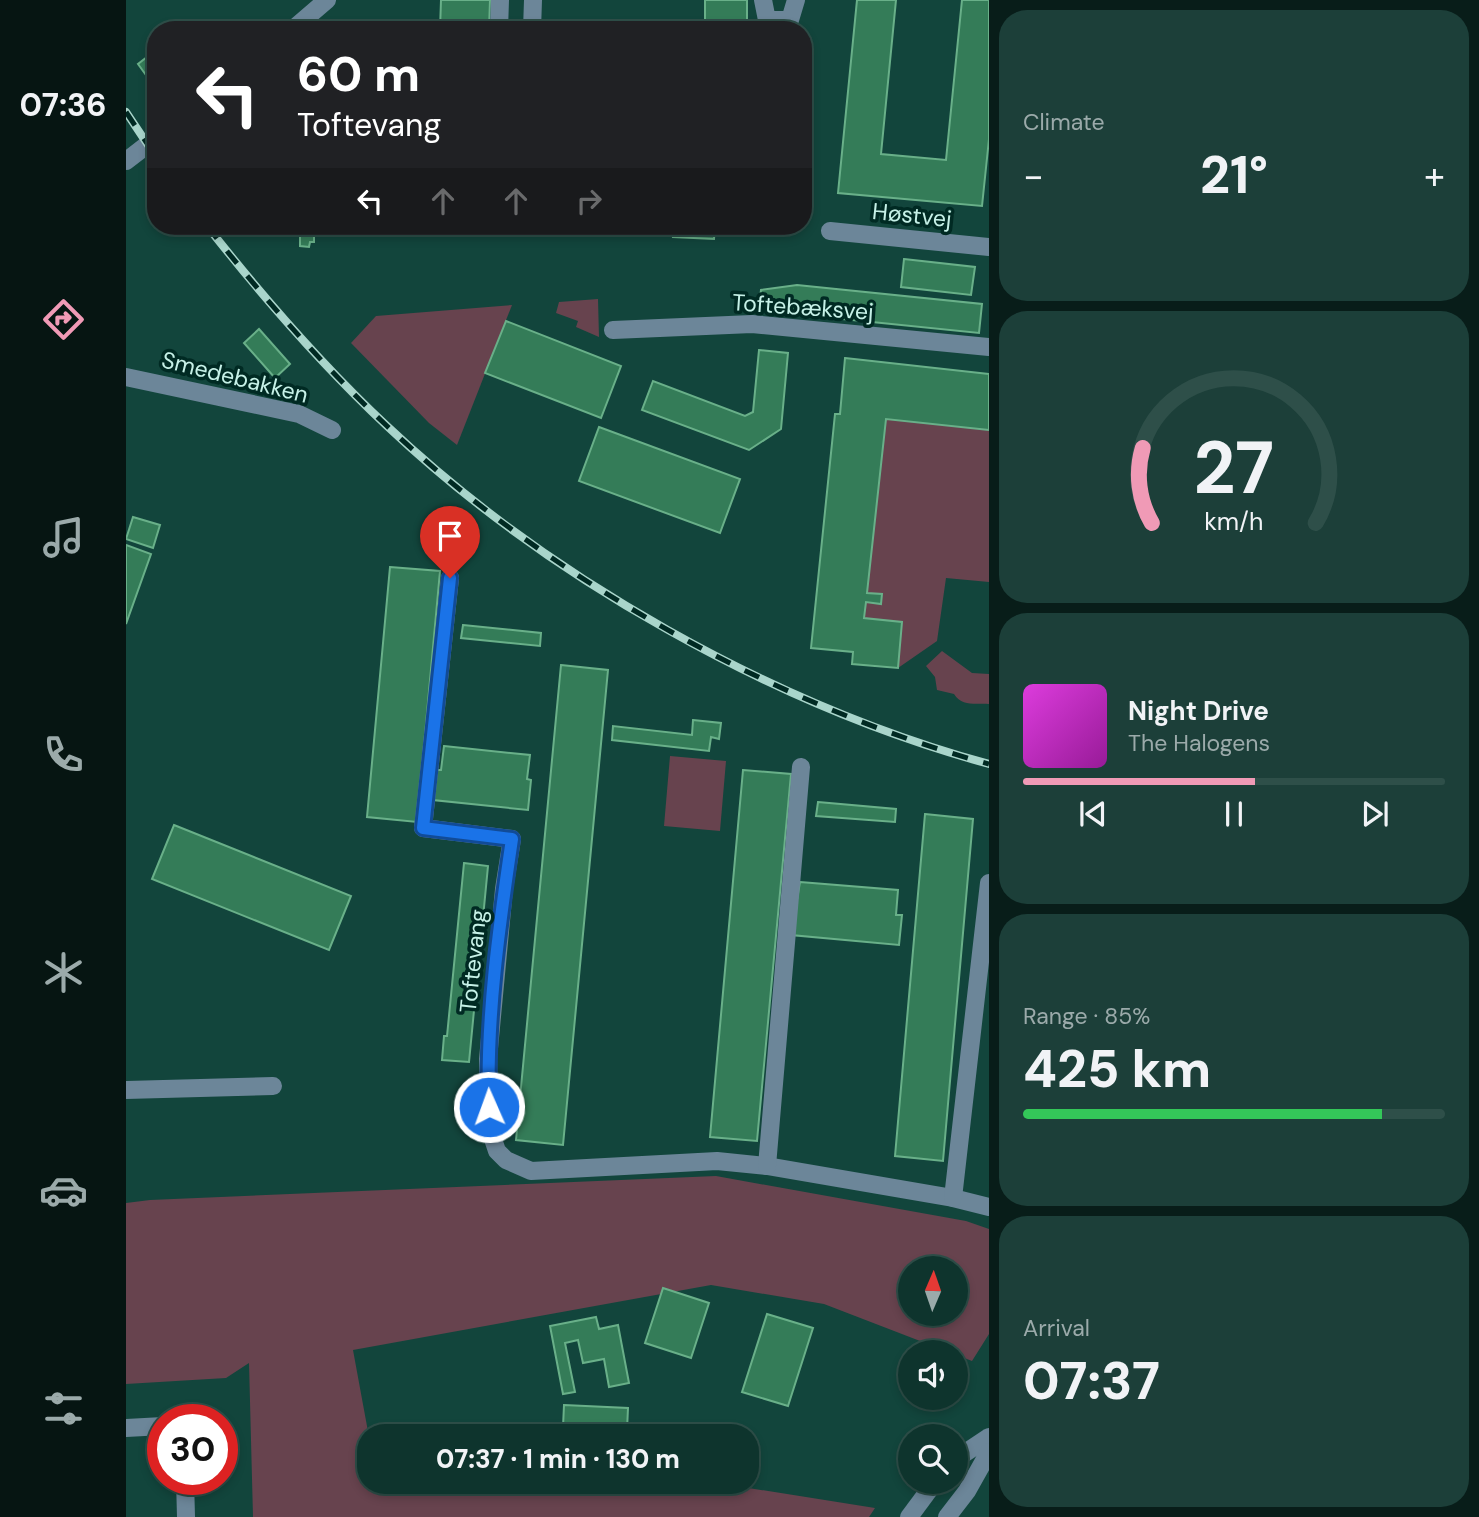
<!DOCTYPE html>
<html lang="en">
<head>
<meta charset="utf-8">
<style>
  :root { --surface:#0e342d; --page:#1c3f39; --text:#f1f3f6; --muted:#9baaaa; --line:#2e4f49; --accent:#f09ab6 }
  body { margin:0; font-family:"DM Sans",sans-serif; background:var(--page); color:var(--text); height:100vh; display:flex; flex-direction:column; font-size:26px; white-space:nowrap }
  * { box-sizing:border-box; margin:0 }
  p { font-size:23px; color:var(--muted) }
  .icon { flex:none; width:38px; height:38px; fill:none; stroke:currentColor; stroke-width:2; stroke-linecap:round; stroke-linejoin:round }
  .map { position:relative; flex:1; overflow:hidden }
  .details { display:flex; flex-direction:column; gap:10px; padding:10px; background:#081d19; width:490px }
  .details>* { flex:none }
  .banner { position:absolute; left:21px; top:21px; width:665px; height:214px; border-radius:28px; box-shadow:0 4px 10px #0003,0 0 0 2px var(--line); background:#202124; color:#fff; overflow:hidden }
  .needle { width:46px; rotate:2deg }
  .controls { position:absolute; left:772px; top:1256px; display:grid; gap:14px }
  .controls a { display:grid; place-items:center; width:70px; height:70px; border-radius:50%; background:var(--surface); box-shadow:0 4px 10px #0003,0 0 0 2px var(--line); font-size:35px }
  .speed { position:absolute; left:21px; top:1404px; display:flex; gap:14px; font-size:35px; font-weight:700; text-align:center }
  .speed>* { display:grid; place-content:center; width:91px; height:91px; border-radius:50%; background:var(--surface); box-shadow:0 4px 10px #0003,0 0 0 2px var(--line); line-height:1 }
  .speed .limit { border:10px solid #d22; background:#fff; color:#111 }
  .pin { position:absolute; display:grid; place-items:center; width:60px; height:60px; color:#fff; margin:-72px -30px; border-radius:50% 50% 50% 0; rotate:-45deg; box-shadow:0 0 7px #0007 }
  .pin .icon { rotate:45deg }
  .me { position:absolute; width:77px; margin:-38px; rotate:358deg; stroke-linejoin:round; filter:drop-shadow(0 0 5px #0008) }
  .turn { display:flex; align-items:center; gap:24px; height:147px; padding:0 35px; font-size:32px }
  .turn .icon { width:91px; height:91px; stroke-width:2.5 }
  .turn b { display:block; font-size:49px; line-height:60px }
  .lanes { display:flex; align-items:center; height:66px; padding:0 35px; background:#0003; justify-content:center; gap:35px; direction:ltr }
  .lanes .off { opacity:.35 }
  .big { font-size:52px; font-weight:800; line-height:1.1 }
  .details .widget { flex:1; display:flex; flex-direction:column; justify-content:center; gap:10px; min-width:0; padding:0 24px; border-radius:28px; background:var(--page) }
  .details .dial { align-items:center; gap:0 }
  .dial svg { height:182px; overflow:visible; fill:none; stroke:var(--line); stroke-width:7; stroke-linecap:round; text-anchor:middle }
  .dial text { fill:var(--text); stroke:none }
  .song { display:flex; align-items:center; gap:21px }
  .cover { width:84px; height:84px; border-radius:10px; background:linear-gradient(135deg,hsl(300 70% 55%),hsl(300 70% 35%)) }
  .played { height:7px; border-radius:4px; background:linear-gradient(90deg,var(--accent) 55%,var(--line) 55%) }
  .keys { display:flex; justify-content:space-around; direction:ltr }
  .heat { display:flex; justify-content:space-between; align-items:center; font-size:38px; direction:ltr }
  .charge { height:10px; border-radius:5px; background:linear-gradient(90deg,#34c759 85%,var(--line) 0) }
  .trip { position:absolute; left:231px; top:1424px; width:402px; height:70px; border-radius:28px; background:var(--surface); box-shadow:0 4px 10px #0003,0 0 0 2px var(--line); font-weight:800; line-height:70px; text-align:center }
  main { display:flex; flex:1; min-height:0 }
  .menu { display:flex; flex-direction:column; width:126px; justify-content:space-around; align-items:center; background:#061512; color:var(--muted) }
  .menu .icon { width:49px; height:49px }
  .menu .selected { color:var(--accent) }
  .menu b { font-size:32px; color:var(--text) }
  .map>svg:first-child { display:block }
  .green { fill:#67434e; fill-rule:evenodd }
  .building { fill:#347c58; stroke:#69b089; stroke-width:2 }
  .lines { fill:none; stroke-linecap:round; stroke-linejoin:round }
  .minor { stroke:#6c8699; stroke-width:18 }
  .rail-casing { stroke:#a9d5cb; stroke-width:8 }
  .rail { stroke:#002a23; stroke-width:5; stroke-dasharray:16; stroke-linecap:butt }
  .route-casing { stroke:#114b97; stroke-width:18 }
  .route { stroke:#1a73e8; stroke-width:12 }
  .labels { text-anchor:middle; dominant-baseline:central; stroke-width:7; stroke-linejoin:round; paint-order:stroke }
  .street-label { font-size:23px; fill:#c6f1e7; stroke:#002a23 }
</style>
</head>
<body>
<main>
<nav class="menu">
<b>07:36</b>
<svg class="icon selected" aria-label="directions" viewBox="0 0 24 24"><path d="M12 3l9 9-9 9-9-9zM9 14v-3h6M13 9l2 2-2 2"/></svg>
<svg class="icon" aria-label="music" viewBox="0 0 24 24"><path d="M9 18V5l10-2v13"/><circle cx="6" cy="18" r="3"/><circle cx="16" cy="16" r="3"/></svg>
<svg class="icon" aria-label="phone" viewBox="0 0 24 24"><path d="M5 4h4l2 5-3 2q2 4 5 5l2-3 5 2v4C11 20 4 13 5 4z"/></svg>
<svg class="icon" aria-label="climate" viewBox="0 0 24 24"><path d="M12 3v18M4 7l16 10M4 17L20 7"/></svg>
<svg class="icon" aria-label="car" viewBox="0 0 24 24"><path d="M5 17H2v-5l4-1 3-4h7l3 4 3 1v5h-3M9 17h6M6 11h13"/><circle cx="7" cy="17" r="2"/><circle cx="17" cy="17" r="2"/></svg>
<svg class="icon" aria-label="filters" viewBox="0 0 24 24"><path d="M4 7h16M4 17h16"/><circle cx="9" cy="7" r="2"/><circle cx="15" cy="17" r="2"/></svg>
</nav>
<div class="map">
<svg width="863" height="1517" viewBox="0 0 863 1517">
  <rect width="100%" height="100%" fill="#12453c"/>
  <!-- green -->
  <g class="green">
    <polygon points="472,299 473,337 450,327 452,321 430,313 433,302"/>
    <polygon points="386,305 331,445 303,423 225,343 250,316"/>
    <polygon points="760,419 863,430 863,582 820,578 811,641 772,668 776,622 738,618 740,602 755,604 756,595 741,593"/>
    <path d="M816 651 846 673 863 674V704C849 703 836 707 828 694L811 690 809 677 800 666Z"/>
    <polygon points="544,756 600,761 594,831 538,826"/>
    <path d="M590 1176 840 1221 863 1229V1334L846 1361 698 1304 585 1285 227 1350 243 1437V1482H585L749 1508 743 1517H127L123 1363 100 1378 0 1384V1203L24 1200ZM784 1269H830V1314H784Z"/>
  </g>
  <!-- building -->
  <g class="building">
    <polygon points="315,0 364,0 363,30 314,30"/>
    <rect x="579" y="0" width="42" height="26"/>
    <polygon points="731,0 770,0 755,154 820,160 836,0 863,0 863,139 856,206 712,193"/>
    <rect x="677" y="46" width="8" height="41"/>
    <polygon points="30,50 30,89 12,64"/>
    <polygon points="174,226 190,226 190,233 188,232 188,242 184,242 183,247 174,246"/>
    <polygon points="371,226 411,226 411,233 371,232"/>
    <polygon points="548,226 589,226 588,239 547,237"/>
    <polygon points="778,259 849,267 845,295 775,287"/>
    <polygon points="671,285 856,304 853,333 668,314 668,311 633,307 635,290"/>
    <polygon points="380,321 495,366 475,418 359,373"/>
    <polygon points="133,329 164,364 149,378 118,343"/>
    <polygon points="633,350 662,353 655,429 623,450 516,410 527,381 619,416 627,412"/>
    <polygon points="719,358 863,374 863,430 760,419 741,593 756,594 755,604 740,602 738,618 776,622 772,668 726,664 727,652 685,648 709,414 714,414"/>
    <polygon points="473,427 614,479 594,533 453,481"/>
    <polygon points="7,517 34,525 27,548 0,539"/>
    <polygon points="0,545 25,554 0,624"/>
    <polygon points="264,567 314,571 291,822 241,817"/>
    <polygon points="337,625 415,633 414,646 335,638"/>
    <polygon points="435,665 482,670 437,1145 390,1140"/>
    <polygon points="567,720 595,723 593,739 585,737 583,751 486,740 487,726 566,735"/>
    <polygon points="318,746 404,755 401,779 405,780 402,810 307,800 311,770 315,770"/>
    <polygon points="617,770 665,774 631,1141 584,1137"/>
    <polygon points="692,802 770,809 769,822 690,816"/>
    <polygon points="799,814 847,819 817,1161 769,1156"/>
    <polygon points="48,825 225,896 203,950 26,879"/>
    <polygon points="338,863 362,866 343,1062 316,1060 318,1036 321,1036"/>
    <polygon points="674,882 772,890 770,915 776,915 773,945 665,935"/>
    <polygon points="537,1288 583,1303 565,1358 519,1343"/>
    <polygon points="641,1314 687,1328 662,1406 616,1392"/>
    <polygon points="470,1317 473,1329 492,1325 503,1383 483,1387 478,1359 457,1363 452,1340 439,1343 449,1392 437,1394 424,1326"/>
    <polygon points="438,1405 502,1408 501,1430 437,1427"/>
  </g>
  <g class="lines">
    <!-- minor -->
    <g class="minor">
      <polyline points="637,0 641,20 664,20 670,0"/>
      <polyline points="166,30 201,0"/>
      <polyline points="373,30 374,0"/>
      <polyline points="406,30 407,0"/>
      <polyline points="0,161 30,138"/>
      <polyline points="704,231 863,247"/>
      <polyline points="487,330 626,324 863,347"/>
      <polyline points="0,377 173,414 206,430"/>
      <polyline points="324,578 297,828 386,839 378,889 362,1059 364,1130 371,1151 380,1160 405,1171 591,1161 641,1166 827,1198 863,1207"/>
      <polyline points="0,1090 147,1086"/>
      <polyline points="641,1166 675,767"/>
      <polyline points="827,1198 863,883"/>
      <polyline points="0,1428 37,1426"/>
      <polyline points="830,1459 863,1437"/>
      <polyline points="59,1479 60,1517"/>
      <polyline points="783,1517 809,1482"/>
      <polyline points="821,1517 841,1491 863,1452"/>
    </g>
    <defs>
      <g id="rail">
        <polyline points="0,112 30,157"/>
        <path d="M81 226C136 296 195 364 261 426 421 577 649 706 863 764"/>
      </g>
    </defs>
    <!-- rail casing -->
    <use href="#rail" class="rail-casing"/>
    <!-- rail -->
    <use href="#rail" class="rail"/>
  </g>
  <g class="lines">
    <defs>
      <path id="route" d="M324 578 297 828 386 839C373 927 360 1018 363 1107"/>
    </defs>
    <!-- route casing -->
    <use href="#route" class="route-casing"/>
    <!-- route -->
    <use href="#route" class="route"/>
  </g>
  <g class="labels">
    <!-- street labels -->
    <g class="street-label">
      <text transform="translate(786 215) rotate(6)">Høstvej</text>
      <text transform="translate(677 307) rotate(4)">Toftebæksvej</text>
      <text transform="translate(109 377) rotate(14)">Smedebakken</text>
      <text transform="translate(347 961) rotate(-84)">Toftevang</text>
    </g>
  </g>
</svg>
<div class="controls">
<a><svg class="needle" viewBox="-14 -14 28 28"><path d="M0-13l5 13h-10z" fill="#e53935"/><path d="M0 13l5-13h-10z" fill="#9baaaa"/></svg></a>
<a><svg class="icon" aria-label="sound" viewBox="0 0 24 24"><path d="M4 9h4l5-4v14l-5-4H4zM17 9q2 3 0 6"/></svg></a>
<a><svg class="icon" aria-label="search" viewBox="0 0 24 24"><circle cx="10" cy="10" r="6"/><path d="M15 15l6 6"/></svg></a>
</div>
<div class="speed"><div class="limit">30</div></div>
<div class="pin" style="left:324px;top:578px;background:#d93025"><svg class="icon" aria-label="arrive" viewBox="0 0 24 24"><path d="M6 21V4h12l-3 4 3 4H6"/></svg></div>
<svg class="me" style="left:363px;top:1107px" viewBox="-20 -20 40 40"><circle r="17" fill="#1a73e8" stroke="#fff" stroke-width="3"/><path d="M0-11L8 9 0 5-8 9z" fill="#fff"/></svg>
<div class="trip">07:37 · 1 min · 130 m</div>
<div class="banner">
<div class="turn"><svg class="icon" aria-label="left" viewBox="0 0 24 24"><path d="M17 20v-9H6M10 6l-5 5 5 5"/></svg><div><b>60 m</b>Toftevang</div></div>
<div class="lanes"><svg class="icon" aria-label="left" viewBox="0 0 24 24"><path d="M17 20v-9H6M10 6l-5 5 5 5"/></svg><svg class="icon off" aria-label="ahead" viewBox="0 0 24 24"><path d="M12 20V5M6 11l6-6 6 6"/></svg><svg class="icon off" aria-label="ahead" viewBox="0 0 24 24"><path d="M12 20V5M6 11l6-6 6 6"/></svg><svg class="icon off" aria-label="right" viewBox="0 0 24 24"><path d="M7 20v-9h11M14 6l5 5-5 5"/></svg></div>
</div>
</div>
<section class="details">
<div class="widget"><p>Climate</p>
<div class="heat"><a>−</a><b class="big">21°</b><a>+</a></div>
</div>
<div class="widget dial"><svg viewBox="0 0 100 80">
<path d="M14 69A42 42 0 1 1 86 69"/>
<path d="M14 69A42 42 0 0 1 10 36" stroke="#f09ab6"/>
<text x="50" y="56" font-size="32" font-weight="700">27</text>
<text x="50" y="72" font-size="11">km/h</text>
</svg></div>
<div class="widget">
<div class="song"><i class="cover"></i><div><b>Night Drive</b><p>The Halogens</p></div></div>
<div class="played"></div>
<div class="keys"><svg class="icon" aria-label="previous" viewBox="0 0 24 24"><path d="M18 5L8 12l10 7zM5 5v14"/></svg><svg class="icon" aria-label="pause" viewBox="0 0 24 24"><path d="M8 5v14M16 5v14"/></svg><svg class="icon" aria-label="next" viewBox="0 0 24 24"><path d="M6 5l10 7-10 7zM19 5v14"/></svg></div>
</div>
<div class="widget"><p>Range · 85%</p><b class="big">425 km</b><div class="charge"></div></div>
<div class="widget"><p>Arrival</p><b class="big">07:37</b></div>
</section>
</main>
</body>
</html>
